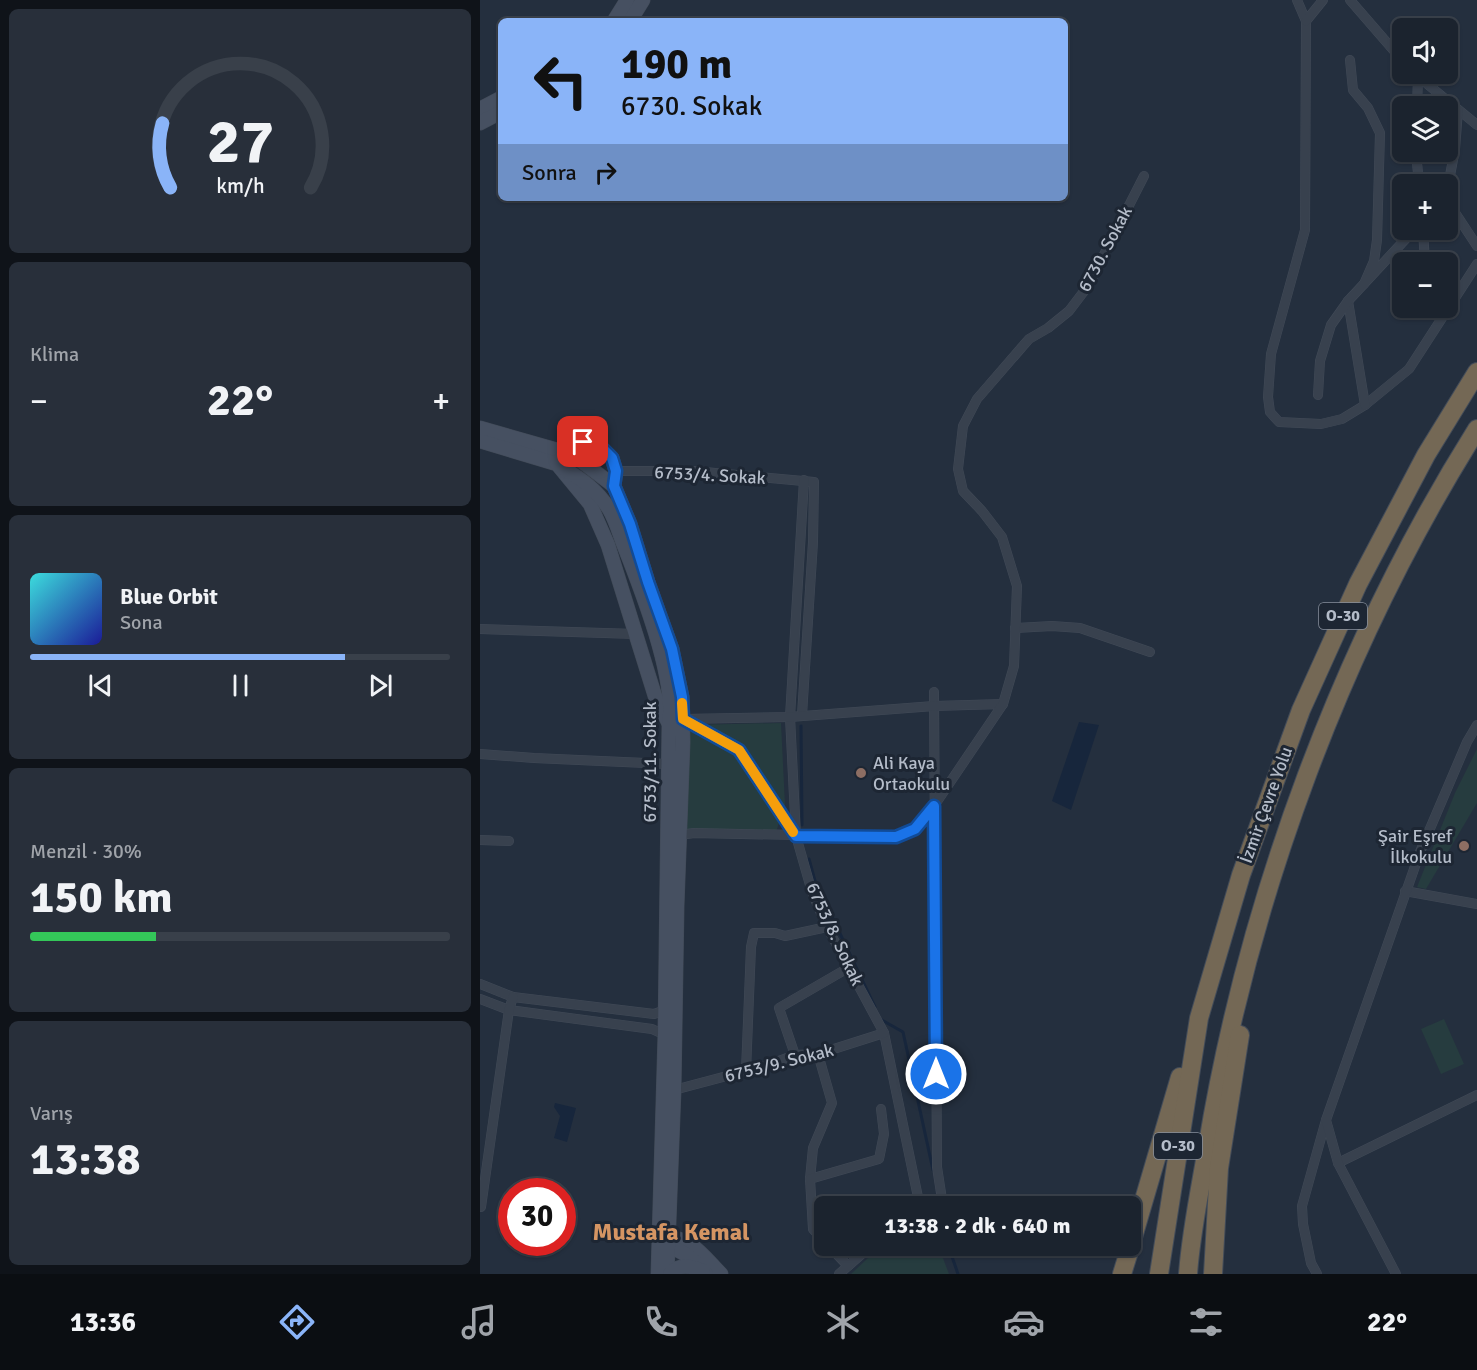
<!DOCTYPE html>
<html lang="tr">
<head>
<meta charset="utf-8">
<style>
  :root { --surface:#1b232e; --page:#282f3a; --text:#f1f3f6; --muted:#a0a4aa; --line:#39404a; --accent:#8ab4f8 }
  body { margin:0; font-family:Signika,sans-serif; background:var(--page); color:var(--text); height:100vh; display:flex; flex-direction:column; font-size:22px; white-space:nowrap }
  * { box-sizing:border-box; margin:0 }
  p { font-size:20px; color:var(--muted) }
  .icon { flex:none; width:33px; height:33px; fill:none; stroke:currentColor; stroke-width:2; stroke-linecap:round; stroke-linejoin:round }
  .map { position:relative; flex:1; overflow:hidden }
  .sheet { display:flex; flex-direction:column; gap:9px; padding:9px; background:#0f1319; width:480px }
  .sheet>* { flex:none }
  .top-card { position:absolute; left:18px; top:18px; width:570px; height:183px; border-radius:9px; box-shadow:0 2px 4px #0004,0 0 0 2px var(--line); background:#8ab4f8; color:#111; overflow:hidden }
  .tools { position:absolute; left:912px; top:18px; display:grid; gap:12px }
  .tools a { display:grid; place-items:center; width:66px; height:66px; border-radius:9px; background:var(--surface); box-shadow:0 2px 4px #0004,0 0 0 2px var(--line); font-size:30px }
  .speed { position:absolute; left:18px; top:1178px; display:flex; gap:12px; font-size:30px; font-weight:700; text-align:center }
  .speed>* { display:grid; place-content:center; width:78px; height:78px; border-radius:50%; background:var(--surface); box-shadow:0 2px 4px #0004,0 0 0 2px var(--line); line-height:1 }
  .speed .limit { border:9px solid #d22; background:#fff; color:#111 }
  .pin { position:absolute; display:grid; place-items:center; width:51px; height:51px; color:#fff; margin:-26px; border-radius:12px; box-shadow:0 3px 9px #0006 }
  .me { position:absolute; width:66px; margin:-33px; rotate:0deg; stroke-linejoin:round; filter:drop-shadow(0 0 4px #0008) }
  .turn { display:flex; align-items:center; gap:21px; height:126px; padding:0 24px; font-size:27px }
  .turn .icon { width:78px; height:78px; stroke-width:2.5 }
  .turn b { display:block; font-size:42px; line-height:51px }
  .then { display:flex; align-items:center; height:57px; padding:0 24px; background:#0003; gap:12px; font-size:22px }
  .big { font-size:45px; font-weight:700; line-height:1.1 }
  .sheet .widget { flex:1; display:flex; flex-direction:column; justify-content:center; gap:9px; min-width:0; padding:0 21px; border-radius:9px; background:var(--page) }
  .sheet .dial { align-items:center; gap:0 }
  .dial svg { height:156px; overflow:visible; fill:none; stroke:var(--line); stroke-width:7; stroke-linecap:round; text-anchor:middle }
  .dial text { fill:var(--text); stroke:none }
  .song { display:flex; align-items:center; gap:18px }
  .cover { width:72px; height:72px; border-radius:9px; background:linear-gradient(135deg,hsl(180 70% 55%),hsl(240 70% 35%)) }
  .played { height:6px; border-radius:3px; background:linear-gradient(90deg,var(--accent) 75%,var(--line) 75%) }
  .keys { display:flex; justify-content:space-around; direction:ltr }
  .heat { display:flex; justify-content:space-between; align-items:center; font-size:33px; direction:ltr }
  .charge { height:9px; border-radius:4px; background:linear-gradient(90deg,#34c759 30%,var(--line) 0) }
  .trip { position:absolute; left:334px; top:1196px; width:327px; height:60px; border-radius:9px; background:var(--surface); box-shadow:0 2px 4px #0004,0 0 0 2px var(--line); font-weight:700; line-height:60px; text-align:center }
  .tabs { display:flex; height:96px; justify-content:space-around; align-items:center; background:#0b0e12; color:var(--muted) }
  .tabs .icon { width:42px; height:42px }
  .tabs .current { color:var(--accent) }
  .tabs b { font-size:27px; color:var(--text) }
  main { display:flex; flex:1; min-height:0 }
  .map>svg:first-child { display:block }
  .green { fill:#263c3f }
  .water { fill:#17263c }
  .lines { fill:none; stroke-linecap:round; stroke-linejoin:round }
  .stream { stroke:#17263c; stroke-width:3 }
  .street-casing { stroke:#414a57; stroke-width:10 }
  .secondary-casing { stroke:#414a57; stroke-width:15 }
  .highway-casing { stroke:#434c59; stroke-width:20 }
  .street { stroke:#38414e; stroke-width:9 }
  .secondary { stroke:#465061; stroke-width:14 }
  .highway { stroke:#746855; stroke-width:18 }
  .route-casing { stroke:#114b97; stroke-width:15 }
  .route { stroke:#1a73e8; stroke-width:10 }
  .slow { stroke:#f59e0b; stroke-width:10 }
  .education-dot { fill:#8d6e63; stroke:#1d2633; stroke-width:2 }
  .labels { text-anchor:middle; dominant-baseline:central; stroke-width:6; stroke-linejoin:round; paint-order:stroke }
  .shield { fill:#1d2633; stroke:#878f9c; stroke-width:1.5 }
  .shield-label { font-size:16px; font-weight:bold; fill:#b4bcc9 }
  .street-label { font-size:18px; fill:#b4bcc9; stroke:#1d2633 }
  .poi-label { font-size:18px; fill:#b4bcc9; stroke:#1d2633; text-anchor:start }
  .district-label { font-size:24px; font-weight:bold; fill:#d59563; stroke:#1d2633 }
</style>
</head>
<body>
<main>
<section class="sheet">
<div class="widget dial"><svg viewBox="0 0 100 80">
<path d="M14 69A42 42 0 1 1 86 69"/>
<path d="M14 69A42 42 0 0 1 10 36" stroke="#8ab4f8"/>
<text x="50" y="56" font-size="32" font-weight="700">27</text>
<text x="50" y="72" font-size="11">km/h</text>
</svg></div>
<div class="widget"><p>Klima</p>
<div class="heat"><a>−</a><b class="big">22°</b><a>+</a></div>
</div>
<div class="widget">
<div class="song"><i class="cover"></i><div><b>Blue Orbit</b><p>Sona</p></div></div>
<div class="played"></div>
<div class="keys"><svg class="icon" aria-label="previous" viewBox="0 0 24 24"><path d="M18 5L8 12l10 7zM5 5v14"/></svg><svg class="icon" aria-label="pause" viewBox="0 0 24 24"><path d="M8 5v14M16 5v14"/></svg><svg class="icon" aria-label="next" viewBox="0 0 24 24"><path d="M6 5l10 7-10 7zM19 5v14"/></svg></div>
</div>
<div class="widget"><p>Menzil · 30%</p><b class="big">150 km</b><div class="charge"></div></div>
<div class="widget"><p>Varış</p><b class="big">13:38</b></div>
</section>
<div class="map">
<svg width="997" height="1274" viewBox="0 0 997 1274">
  <rect width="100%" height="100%" fill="#242f3e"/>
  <!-- green -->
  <g class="green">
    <polygon points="301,723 305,805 296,832 207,829 208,725"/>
    <polygon points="997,749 997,803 946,889 937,887 975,793"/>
    <polygon points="964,1019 984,1064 961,1074 941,1029"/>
    <polygon points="402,1245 458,1245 469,1274 371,1274"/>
  </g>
  <!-- water -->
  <g class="water">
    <polygon points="599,722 619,725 591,810 572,801"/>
    <polygon points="75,1103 96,1108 87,1142 74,1138 80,1116 74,1107"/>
  </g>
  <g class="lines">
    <!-- stream -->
    <g class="stream">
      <polyline points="321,726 322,825"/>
      <polyline points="329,859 335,881 395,1007"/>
      <polyline points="400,1019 423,1032 453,1170"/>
      <polyline points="468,1245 478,1274"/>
    </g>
    <defs>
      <g id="street">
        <polyline points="817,0 826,21 825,230 791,354 788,397 790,412 799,422 841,424 862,419 885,405 929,369 997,264"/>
        <polyline points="870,0 922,60"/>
        <polyline points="826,21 843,0"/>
        <polyline points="870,60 873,90 888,108 900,133 897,240 894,261 884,284"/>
        <polyline points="935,74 997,125"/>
        <polyline points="937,106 938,78"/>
        <polyline points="936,152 939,184"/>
        <polyline points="968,186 975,149 978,110"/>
        <polyline points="968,202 997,246"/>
        <polyline points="943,230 945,262"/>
        <polyline points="868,301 885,405"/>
        <polyline points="838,395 840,361 851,325 868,301 934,230"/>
        <polyline points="136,471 214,471 334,482 333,542 322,715"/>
        <polyline points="324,480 310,717 316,836 332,892 347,927 404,1033 439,1202 435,1206"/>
        <polyline points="535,628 572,626 600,628 670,652"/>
        <polyline points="0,629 156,634"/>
        <polyline points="454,692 457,1167 463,1206"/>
        <polyline points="203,719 310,717 454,706 523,704"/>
        <polyline points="204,719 259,751 314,834"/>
        <polyline points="0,754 54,758 188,764"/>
        <polyline points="200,835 214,833 416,837 435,829 454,806 523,704 534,666 537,586 522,537 502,511 483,491 478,469 483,426 497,399 549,339 568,328 589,311 608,286 664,176"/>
        <polyline points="0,840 29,841"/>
        <polyline points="925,891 997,904"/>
        <polyline points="0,984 33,997 174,1014 185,1010"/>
        <polyline points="0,999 29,1010 172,1029 185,1035"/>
        <polyline points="315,1055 299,1008 368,968"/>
        <polyline points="266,1071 271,947 274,933 295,933 305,936 347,927"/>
        <polyline points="194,1090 288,1065 315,1055 338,1054 404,1033"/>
        <polyline points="858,1163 997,1095"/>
        <polyline points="330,1179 333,1148 352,1103 338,1054"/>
        <polyline points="1,1207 29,1010 33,997"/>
        <polyline points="345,1242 333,1229 330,1179 399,1159 404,1134 401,1109"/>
        <polyline points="348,1245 368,1266"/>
        <polyline points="359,1274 392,1245"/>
        <polyline points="837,1274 831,1263 823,1224 822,1206 846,1120"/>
        <polyline points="916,1274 858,1163 846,1120 940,852 987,742 997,725"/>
      </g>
      <g id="secondary">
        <polyline points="134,21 147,0"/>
        <polyline points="150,21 163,0"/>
        <polyline points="0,109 21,98"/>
        <polyline points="0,123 21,112"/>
        <polyline points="0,428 84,452 101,461 134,486"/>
        <polyline points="0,441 77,464 110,504 128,545 175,696 188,722"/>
        <path d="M180 1238C210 1234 222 1255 241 1274"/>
        <path d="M180 1249C198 1243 215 1261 226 1274"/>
        <path d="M178 1274 185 1035 189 724C197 679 160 586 143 543 139 532 135 519 129 509 115 487 99 478 77 464L91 444 103 442 122 448 132 458 136 471 134 486 150 524 168 582 192 649 202 697 203 742 197 906 194 1090 187 1274"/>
        <path d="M190 1274C199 1263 211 1266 223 1271"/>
      </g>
      <g id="highway">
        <polyline points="651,1244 700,1077"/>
        <polyline points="642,1274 651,1245"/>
        <polyline points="679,1274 719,1018 761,875 821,710 878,584 946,455 997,372"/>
        <path d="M708 1274C711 1232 720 1190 727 1149 768 898 862 644 997 429"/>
        <polyline points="733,1274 739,1168 760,1035"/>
      </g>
    </defs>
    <!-- street casing -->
    <use href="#street" class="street-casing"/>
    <!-- secondary casing -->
    <use href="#secondary" class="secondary-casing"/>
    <!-- highway casing -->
    <use href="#highway" class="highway-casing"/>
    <!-- street -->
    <use href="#street" class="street"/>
    <!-- secondary -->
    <use href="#secondary" class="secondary"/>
    <!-- highway -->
    <use href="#highway" class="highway"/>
  </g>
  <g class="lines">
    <defs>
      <polyline id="route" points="103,442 122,448 132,458 136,471 134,486 150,524 168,582 192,649 202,697 203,719 259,750 316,836 416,837 435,829 454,806 456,1074"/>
    </defs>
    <!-- route casing -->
    <use href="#route" class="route-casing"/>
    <!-- route -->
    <use href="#route" class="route"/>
    <!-- slow -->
    <polyline class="slow" points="202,703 203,719 259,750 313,832"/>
  </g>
  <!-- markers -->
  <g class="education-dot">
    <circle cx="381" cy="773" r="6"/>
    <circle cx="984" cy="846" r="6"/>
  </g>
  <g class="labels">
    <!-- shield labels -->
    <g class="shield">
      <rect x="839" y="603" width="48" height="26" rx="4.5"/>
      <rect x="674" y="1133" width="48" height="26" rx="4.5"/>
    </g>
    <g class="shield-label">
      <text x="863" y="616">O-30</text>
      <text x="698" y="1146">O-30</text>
    </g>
    <!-- street labels -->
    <g class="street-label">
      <text transform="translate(625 249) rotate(-62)">6730. Sokak</text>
      <text transform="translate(230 475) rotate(3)">6753/4. Sokak</text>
      <text transform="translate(170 762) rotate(-90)">6753/11. Sokak</text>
      <text transform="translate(786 805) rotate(-70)">İzmir Çevre Yolu</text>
      <text transform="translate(355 934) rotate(65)">6753/8. Sokak</text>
      <text transform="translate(299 1063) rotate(-14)">6753/9. Sokak</text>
    </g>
    <!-- poi labels -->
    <g class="poi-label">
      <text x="393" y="763">Ali Kaya<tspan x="393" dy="21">Ortaokulu</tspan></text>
      <text x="972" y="836" text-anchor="end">Şair Eşref<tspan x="972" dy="21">İlkokulu</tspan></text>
    </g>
    <!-- district labels -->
    <g class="district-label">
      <text x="191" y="1232">Mustafa Kemal</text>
    </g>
  </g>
</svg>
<div class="tools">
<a><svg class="icon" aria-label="sound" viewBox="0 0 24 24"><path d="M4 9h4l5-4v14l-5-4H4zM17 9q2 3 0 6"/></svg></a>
<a><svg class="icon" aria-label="layers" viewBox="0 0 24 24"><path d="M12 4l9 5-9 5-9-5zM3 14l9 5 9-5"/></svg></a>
<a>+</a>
<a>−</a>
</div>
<div class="speed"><div class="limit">30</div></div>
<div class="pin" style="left:103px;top:442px;background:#d93025"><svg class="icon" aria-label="arrive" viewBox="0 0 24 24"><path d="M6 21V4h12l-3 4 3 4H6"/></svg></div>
<svg class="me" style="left:456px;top:1074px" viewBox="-20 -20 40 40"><circle r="17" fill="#1a73e8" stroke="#fff" stroke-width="3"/><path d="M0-11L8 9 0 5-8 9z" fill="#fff"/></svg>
<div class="trip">13:38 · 2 dk · 640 m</div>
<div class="top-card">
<div class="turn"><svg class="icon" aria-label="left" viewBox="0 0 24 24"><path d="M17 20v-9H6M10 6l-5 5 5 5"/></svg><div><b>190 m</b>6730. Sokak</div></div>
<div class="then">Sonra<svg class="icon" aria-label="right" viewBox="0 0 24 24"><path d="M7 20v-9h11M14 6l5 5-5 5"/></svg></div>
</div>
</div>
</main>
<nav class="tabs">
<b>13:36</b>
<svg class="icon current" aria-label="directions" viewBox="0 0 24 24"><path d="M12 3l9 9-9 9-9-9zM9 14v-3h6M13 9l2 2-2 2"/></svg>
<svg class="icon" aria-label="music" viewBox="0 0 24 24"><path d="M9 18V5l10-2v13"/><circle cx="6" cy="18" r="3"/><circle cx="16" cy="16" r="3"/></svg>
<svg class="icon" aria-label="phone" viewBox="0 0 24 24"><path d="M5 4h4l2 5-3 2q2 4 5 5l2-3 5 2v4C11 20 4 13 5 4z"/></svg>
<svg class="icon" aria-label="climate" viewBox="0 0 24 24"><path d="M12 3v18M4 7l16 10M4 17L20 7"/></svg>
<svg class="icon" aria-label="car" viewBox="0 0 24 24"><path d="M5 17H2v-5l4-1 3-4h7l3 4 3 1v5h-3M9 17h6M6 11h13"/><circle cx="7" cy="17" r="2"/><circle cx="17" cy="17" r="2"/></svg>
<svg class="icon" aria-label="filters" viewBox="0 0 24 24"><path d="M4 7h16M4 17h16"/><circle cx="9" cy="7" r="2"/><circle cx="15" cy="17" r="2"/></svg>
<b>22°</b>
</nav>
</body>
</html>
